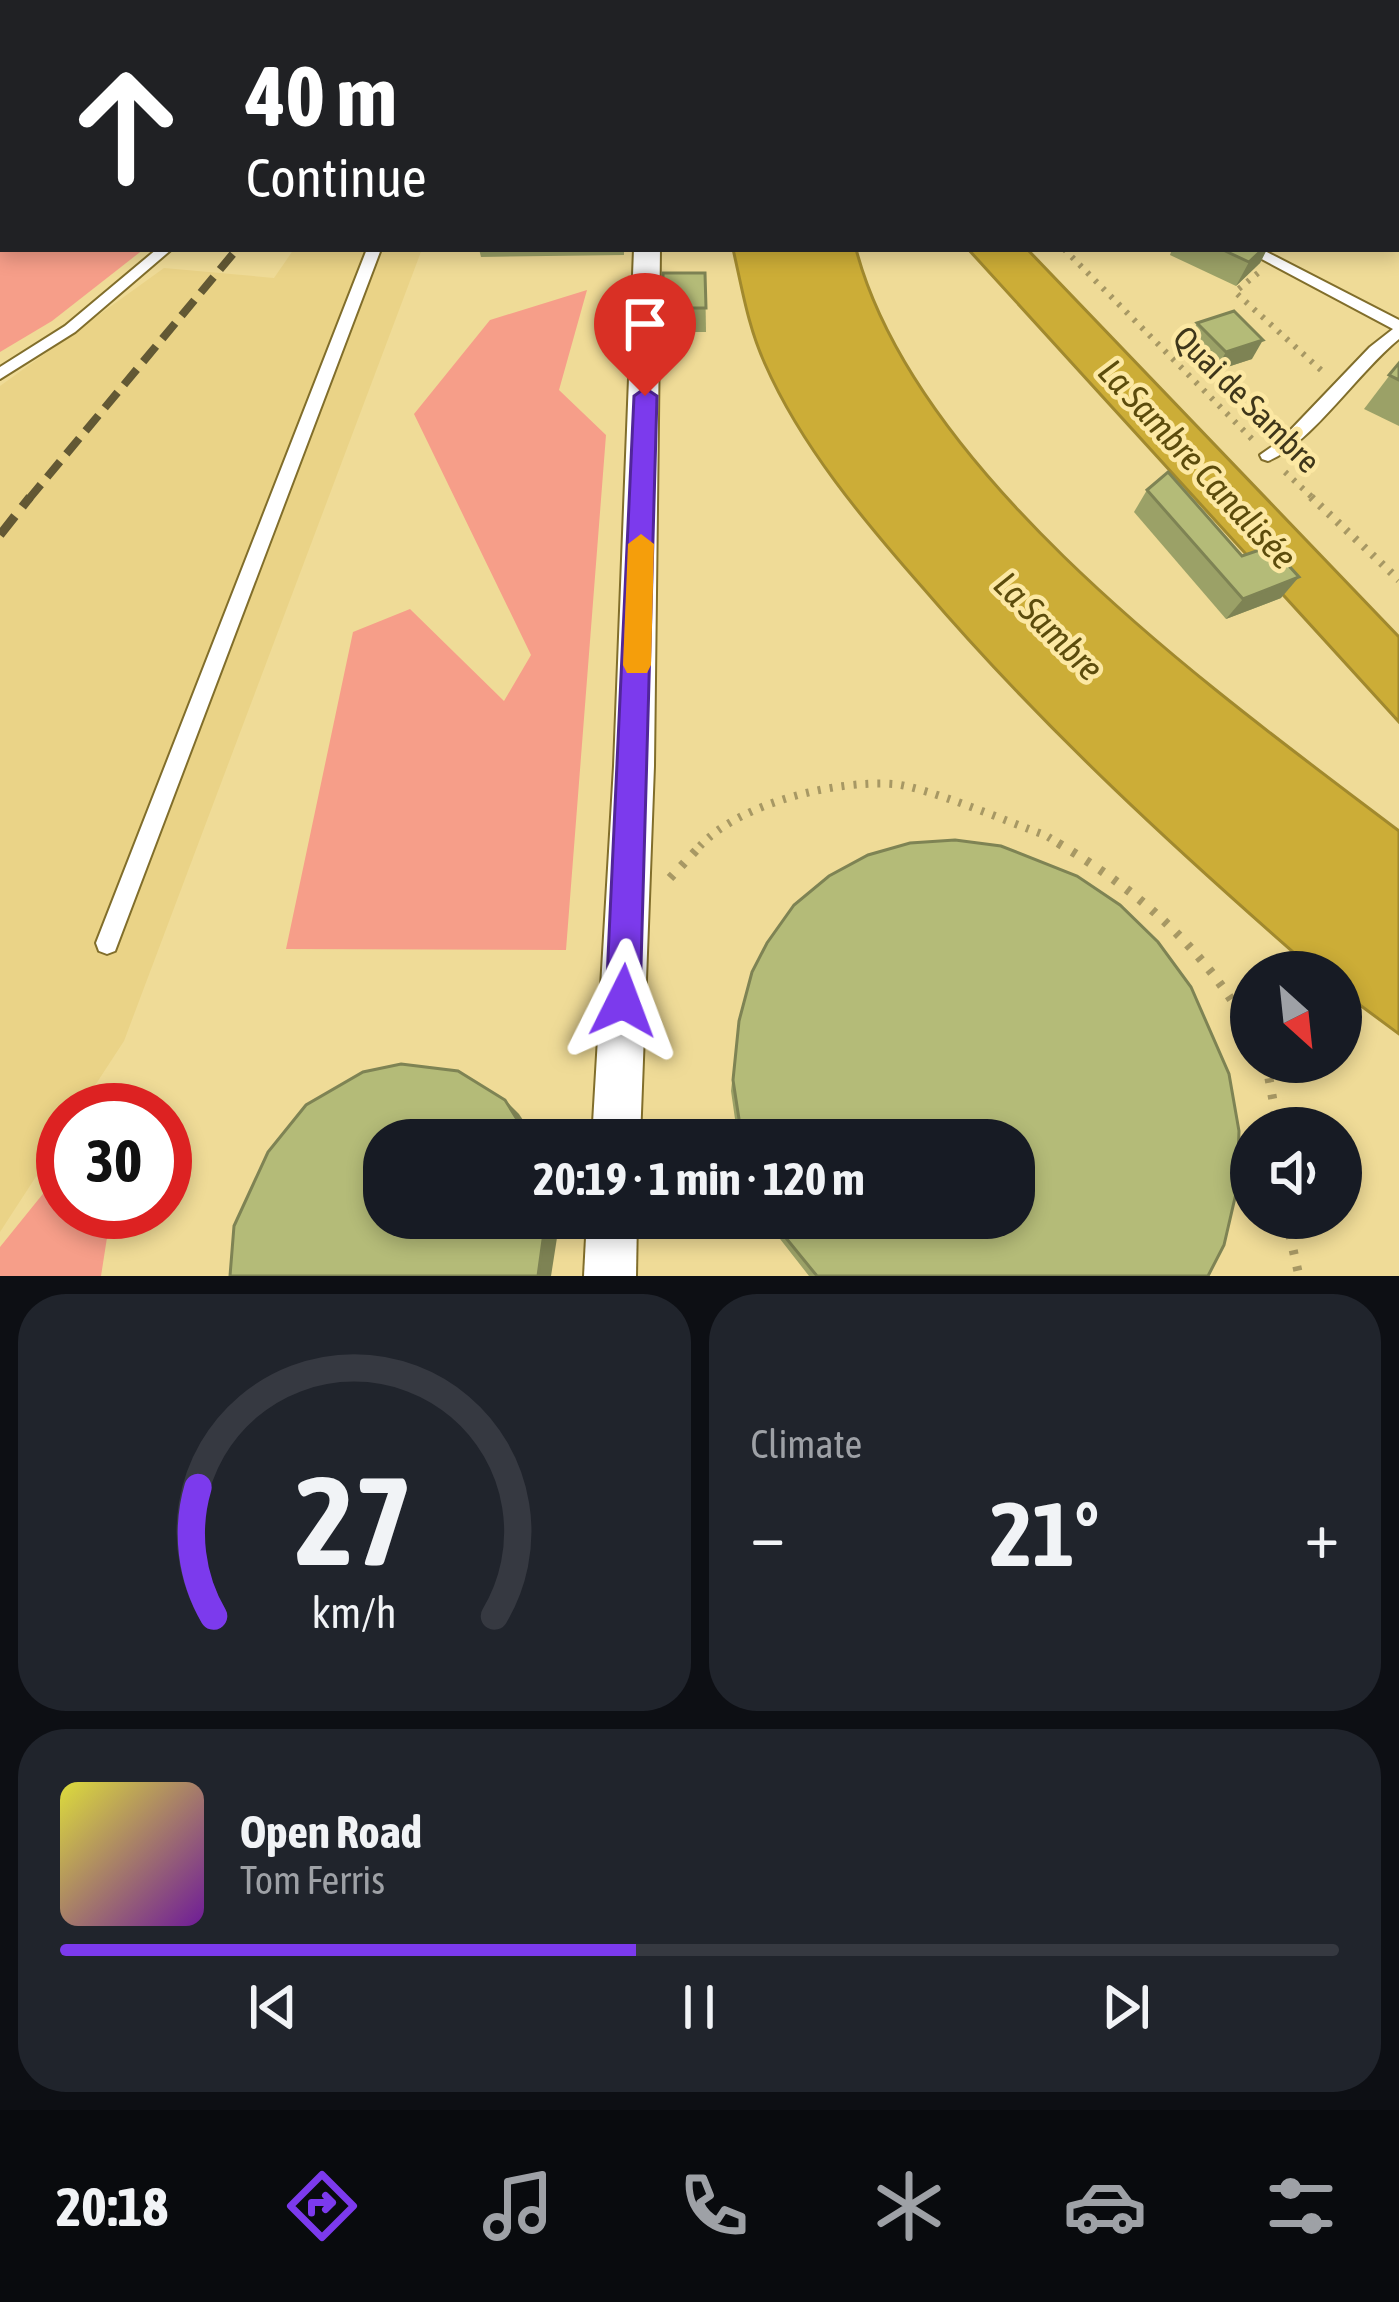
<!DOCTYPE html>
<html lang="en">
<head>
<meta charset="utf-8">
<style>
  :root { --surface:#171b24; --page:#20242c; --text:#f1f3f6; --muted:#9ea1a6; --line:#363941; --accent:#7c3aed }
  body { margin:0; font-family:"Asap Condensed",sans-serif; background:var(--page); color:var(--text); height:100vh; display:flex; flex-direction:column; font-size:45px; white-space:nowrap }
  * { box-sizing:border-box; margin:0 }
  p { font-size:39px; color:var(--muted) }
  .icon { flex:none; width:66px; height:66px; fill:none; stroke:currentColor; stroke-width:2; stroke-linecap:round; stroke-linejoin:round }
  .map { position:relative; height:1276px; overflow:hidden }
  .details { display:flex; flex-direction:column; gap:18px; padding:18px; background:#0d0f14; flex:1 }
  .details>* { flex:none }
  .banner { position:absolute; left:0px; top:0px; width:1401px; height:252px; box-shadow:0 6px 18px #0003; background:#202124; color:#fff; overflow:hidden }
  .needle { width:78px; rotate:153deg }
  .controls { position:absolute; left:1230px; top:951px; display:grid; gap:24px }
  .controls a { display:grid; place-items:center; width:132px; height:132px; border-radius:50%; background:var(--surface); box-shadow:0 6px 18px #0003; font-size:60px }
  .speed { position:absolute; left:36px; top:1083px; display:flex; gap:24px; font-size:60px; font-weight:700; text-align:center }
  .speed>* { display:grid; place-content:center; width:156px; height:156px; border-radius:50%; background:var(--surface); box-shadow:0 6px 18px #0003; line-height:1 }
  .speed .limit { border:18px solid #d22; background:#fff; color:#111 }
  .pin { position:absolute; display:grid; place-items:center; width:102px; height:102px; color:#fff; margin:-123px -51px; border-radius:50% 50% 50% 0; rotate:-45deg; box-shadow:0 0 12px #0007 }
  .pin .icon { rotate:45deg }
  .me { position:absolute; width:132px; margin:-66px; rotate:3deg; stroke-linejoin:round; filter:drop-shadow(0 0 9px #0008) }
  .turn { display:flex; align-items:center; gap:42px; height:252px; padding:0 48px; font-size:54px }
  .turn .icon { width:156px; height:156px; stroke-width:2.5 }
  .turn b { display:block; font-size:84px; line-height:102px }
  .big { font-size:90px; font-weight:700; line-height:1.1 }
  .details .tile { flex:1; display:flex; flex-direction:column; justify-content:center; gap:18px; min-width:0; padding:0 42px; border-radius:48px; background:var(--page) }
  .details .dial { align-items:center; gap:0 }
  .dial svg { height:312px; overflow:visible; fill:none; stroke:var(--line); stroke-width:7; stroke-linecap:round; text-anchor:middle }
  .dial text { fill:var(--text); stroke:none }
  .song { display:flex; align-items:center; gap:36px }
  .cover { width:144px; height:144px; border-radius:18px; background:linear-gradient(135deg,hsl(60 70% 55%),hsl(280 70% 35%)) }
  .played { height:12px; border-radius:6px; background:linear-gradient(90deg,var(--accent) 45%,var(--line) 45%) }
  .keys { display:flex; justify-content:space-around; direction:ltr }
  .heat { display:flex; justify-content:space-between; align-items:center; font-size:66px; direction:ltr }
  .details .tiles { flex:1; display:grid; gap:18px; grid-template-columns:1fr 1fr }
  .tile:last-child { grid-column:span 2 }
  .trip { position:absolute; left:363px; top:1119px; width:672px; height:120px; border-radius:48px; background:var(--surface); box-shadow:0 6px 18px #0003; font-weight:700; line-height:120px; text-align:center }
  .tabs { display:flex; height:192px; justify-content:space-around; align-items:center; background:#090b0e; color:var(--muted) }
  .tabs .icon { width:84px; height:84px }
  .tabs .on { color:var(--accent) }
  .tabs b { font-size:54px; color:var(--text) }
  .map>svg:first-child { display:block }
  .built { fill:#ead387 }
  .green { fill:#f69e89 }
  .water { fill:#ccad37; stroke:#a1892e; stroke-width:3 }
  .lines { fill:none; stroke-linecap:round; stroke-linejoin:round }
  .service-casing { stroke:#816e2b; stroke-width:4 }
  .minor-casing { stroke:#816e2b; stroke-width:4 }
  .path-far2 { stroke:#a79864; stroke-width:6; stroke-dasharray:3 8; stroke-linecap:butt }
  .path-far1 { stroke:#a79864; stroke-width:8; stroke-dasharray:3 9; stroke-linecap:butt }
  .path { stroke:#a79864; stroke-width:9; stroke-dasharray:4.5 12; stroke-linecap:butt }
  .service { fill:#fff; fill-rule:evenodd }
  .minor { fill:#fff; fill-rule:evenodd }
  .rail-far1 { stroke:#625834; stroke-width:8; stroke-dasharray:20 10; stroke-linecap:butt }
  .rail { stroke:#625834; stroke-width:9; stroke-dasharray:24 12; stroke-linecap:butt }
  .wall { fill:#9ba167 }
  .shaded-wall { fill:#7e8354 }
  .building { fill:#b4bb78; stroke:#7e8354; stroke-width:3 }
  .route { fill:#7c3aed; stroke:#51269a; stroke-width:3 }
  .slow { fill:#f59e0b }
  .labels { text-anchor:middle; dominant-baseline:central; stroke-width:9; stroke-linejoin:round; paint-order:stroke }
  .street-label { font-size:33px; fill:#3e361a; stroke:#fce8a3 }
  .water-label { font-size:36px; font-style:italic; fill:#5c4c0c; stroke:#fce8a3 }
</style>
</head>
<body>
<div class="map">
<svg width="1399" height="1276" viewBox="0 0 1399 1276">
  <rect width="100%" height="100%" fill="#efdb97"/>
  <!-- built -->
  <polygon class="built" points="294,249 422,249 124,1041 79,1110 63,1110 63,1135 0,1232 0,386 164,268 274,278"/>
  <!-- green -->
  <g class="green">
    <polygon points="0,249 3,248 144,249 52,321 0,352"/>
    <polygon points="587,290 559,390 606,435 566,950 286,949 353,632 410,609 504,701 531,655 414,414 490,320"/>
    <polygon points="63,1169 63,1212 111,1212 101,1276 0,1276 0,1247"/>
  </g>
  <!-- water -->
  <g class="water">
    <path d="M733 249H856C916 477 1217 693 1399 831V1034L1341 991V972H1316C1177 851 1043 728 923 588 864 521 801 446 765 364 748 327 742 288 733 249Z"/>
    <polygon points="968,249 1027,249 1399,637 1399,722"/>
  </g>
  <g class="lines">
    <defs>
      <g id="service">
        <polygon points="387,0 399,0 397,3 385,3"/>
        <polygon points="902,0 912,0 914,3 904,3"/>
        <rect x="1398" y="161" width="1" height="8"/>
        <rect x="1398" y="175" width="1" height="9"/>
        <polygon points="157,249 172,249 75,332 0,379 0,367 65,326"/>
        <polygon points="367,249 381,249 118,943 115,951 107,954 99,951 96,943"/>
        <path d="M1243 249H1261L1399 320V339C1358 372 1312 443 1268 461L1262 459 1260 455 1280 441 1370 347 1393 329Z"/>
      </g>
      <g id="minor">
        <polygon points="634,249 660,249 654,766 640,1140 592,1140 614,766"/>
        <polygon points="587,1218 637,1218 636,1276 584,1276"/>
      </g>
    </defs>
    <!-- service casing -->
    <use href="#service" class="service-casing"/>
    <!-- minor casing -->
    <use href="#minor" class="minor-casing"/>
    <!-- path-far2 -->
    <g class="path-far2">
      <polyline points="1064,249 1253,440"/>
      <polyline points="1258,273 1235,292 1322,371"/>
      <polyline points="1285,472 1315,500"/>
    </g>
    <!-- path-far1 -->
    <g class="path-far1">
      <polyline points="1311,497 1399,580"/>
      <path d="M700 846C740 803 835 780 893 784 927 787 1008 822 1045 835L1063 846"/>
    </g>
    <!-- path -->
    <g class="path">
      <path d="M1058 843C1139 891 1205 949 1251 1032"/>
      <polyline points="670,878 703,843"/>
      <polyline points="1266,1062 1278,1128"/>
      <polyline points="1286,1218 1299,1276"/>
    </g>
    <!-- service -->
    <use href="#service" class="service"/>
    <!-- minor -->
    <use href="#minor" class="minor"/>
    <!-- rail-far1 -->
    <polyline class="rail-far1" points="28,500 237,249"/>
    <!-- rail -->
    <polyline class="rail" points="0,535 30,497"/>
  </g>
  <!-- wall -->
  <g class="wall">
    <polygon points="479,249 624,249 624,255 481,257"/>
    <polygon points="1172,249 1267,249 1260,263 1236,286 1170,255"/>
    <polygon points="705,273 706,332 664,332 663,308"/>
    <polygon points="1197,323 1252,359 1215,371 1187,342"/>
    <polygon points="1399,363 1399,426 1364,409"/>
    <polygon points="1147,490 1242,556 1281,598 1226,619 1134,512"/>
    <polygon points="955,840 1001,846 1077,876 1120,905 1158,942 1191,987 1229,1074 1239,1131 1237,1189 1224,1245 1208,1276 809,1276 773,1230 767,1218 1014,1218 1014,1140 738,1140 731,1091 739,1021 752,972 767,943 794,905 829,876 868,855 910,843"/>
  </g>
  <!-- shaded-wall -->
  <g class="shaded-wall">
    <polygon points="1263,249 1267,249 1260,263 1236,286 1249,262"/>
    <polygon points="1263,340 1252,359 1215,371 1226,352"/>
    <polygon points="1299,577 1281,598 1226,619 1243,599"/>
    <polygon points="505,1100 519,1114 536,1140 530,1140"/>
    <polygon points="546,1218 558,1218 559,1225 551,1276 538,1276"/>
  </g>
  <!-- building -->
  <g class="building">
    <polygon points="1221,249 1263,249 1249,262"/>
    <polygon points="663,273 705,273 706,308 663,308"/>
    <polygon points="1234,311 1263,340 1226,352 1197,323"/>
    <polygon points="1399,363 1399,380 1389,375"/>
    <polygon points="1168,472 1242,556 1271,546 1299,577 1243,599 1147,490"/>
    <polygon points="955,840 1001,846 1077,876 1120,905 1158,942 1191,987 1229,1074 1239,1131 1237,1189 1224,1245 1208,1276 817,1276 777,1227 773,1218 1014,1218 1014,1140 743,1140 741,1132 733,1080 739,1021 752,972 767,943 794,905 829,876 868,855 910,843"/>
    <polygon points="401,1064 458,1071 505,1100 530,1140 384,1140 384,1218 546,1218 538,1276 230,1276 234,1226 268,1152 306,1105 363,1072"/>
  </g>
  <!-- route -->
  <polygon class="route" points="645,388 657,396 640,1001 635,1013 623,1018 611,1013 606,1001 634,396"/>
  <!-- slow -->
  <polygon class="slow" points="641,534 654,544 651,665 647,673 627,673 623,665 628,544"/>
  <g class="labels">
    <!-- street labels -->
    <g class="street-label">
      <text transform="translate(1247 399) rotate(45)">Quai de Sambre</text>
    </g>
    <!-- water labels -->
    <g class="water-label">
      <text transform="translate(1198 464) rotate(47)">La Sambre Canalisée</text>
      <text transform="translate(1049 626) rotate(45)">La Sambre</text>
    </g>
  </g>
</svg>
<div class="controls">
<a><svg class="needle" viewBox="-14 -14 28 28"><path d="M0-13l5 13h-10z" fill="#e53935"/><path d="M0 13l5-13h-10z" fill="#9ea1a6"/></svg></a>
<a><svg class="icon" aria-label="sound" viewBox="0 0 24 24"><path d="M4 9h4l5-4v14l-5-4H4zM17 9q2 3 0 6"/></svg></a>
</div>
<div class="speed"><div class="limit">30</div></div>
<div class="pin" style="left:645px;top:396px;background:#d93025"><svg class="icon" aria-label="arrive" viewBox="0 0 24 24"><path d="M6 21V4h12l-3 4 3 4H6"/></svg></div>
<svg class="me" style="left:623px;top:1001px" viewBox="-20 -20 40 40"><path d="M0-17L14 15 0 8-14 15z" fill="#7c3aed" stroke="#fff" stroke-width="4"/></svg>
<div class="trip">20:19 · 1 min · 120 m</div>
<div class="banner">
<div class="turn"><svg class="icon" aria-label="ahead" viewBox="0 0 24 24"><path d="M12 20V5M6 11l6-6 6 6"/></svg><div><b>40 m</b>Continue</div></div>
</div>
</div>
<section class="details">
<div class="tiles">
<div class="tile dial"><svg viewBox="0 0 100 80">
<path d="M14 69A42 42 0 1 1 86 69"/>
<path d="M14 69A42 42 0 0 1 10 36" stroke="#7c3aed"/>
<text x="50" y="56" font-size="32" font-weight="700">27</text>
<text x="50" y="72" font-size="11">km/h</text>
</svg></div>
<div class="tile"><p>Climate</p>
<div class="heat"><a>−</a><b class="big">21°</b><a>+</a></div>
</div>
<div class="tile">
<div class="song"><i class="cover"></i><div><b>Open Road</b><p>Tom Ferris</p></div></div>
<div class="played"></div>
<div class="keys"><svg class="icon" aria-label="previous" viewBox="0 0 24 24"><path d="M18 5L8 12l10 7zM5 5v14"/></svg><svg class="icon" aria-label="pause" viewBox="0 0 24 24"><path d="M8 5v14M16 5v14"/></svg><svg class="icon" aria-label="next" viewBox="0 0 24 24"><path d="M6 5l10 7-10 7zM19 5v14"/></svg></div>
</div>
</div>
</section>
<nav class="tabs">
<b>20:18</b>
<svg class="icon on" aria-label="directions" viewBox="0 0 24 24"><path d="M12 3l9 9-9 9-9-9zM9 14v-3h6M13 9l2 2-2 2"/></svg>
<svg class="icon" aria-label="music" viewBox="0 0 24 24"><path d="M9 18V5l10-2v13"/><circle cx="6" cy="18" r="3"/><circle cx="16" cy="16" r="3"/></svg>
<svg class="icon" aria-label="phone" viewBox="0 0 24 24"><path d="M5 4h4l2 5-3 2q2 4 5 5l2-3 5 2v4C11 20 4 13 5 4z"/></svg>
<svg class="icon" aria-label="climate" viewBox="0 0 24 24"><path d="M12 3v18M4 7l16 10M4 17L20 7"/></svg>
<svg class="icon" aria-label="car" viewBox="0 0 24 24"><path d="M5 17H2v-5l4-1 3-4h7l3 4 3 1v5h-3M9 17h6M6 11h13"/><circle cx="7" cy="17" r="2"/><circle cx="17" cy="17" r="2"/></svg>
<svg class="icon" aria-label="filters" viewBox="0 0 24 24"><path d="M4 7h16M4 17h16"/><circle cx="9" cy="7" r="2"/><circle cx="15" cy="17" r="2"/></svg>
</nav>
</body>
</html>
